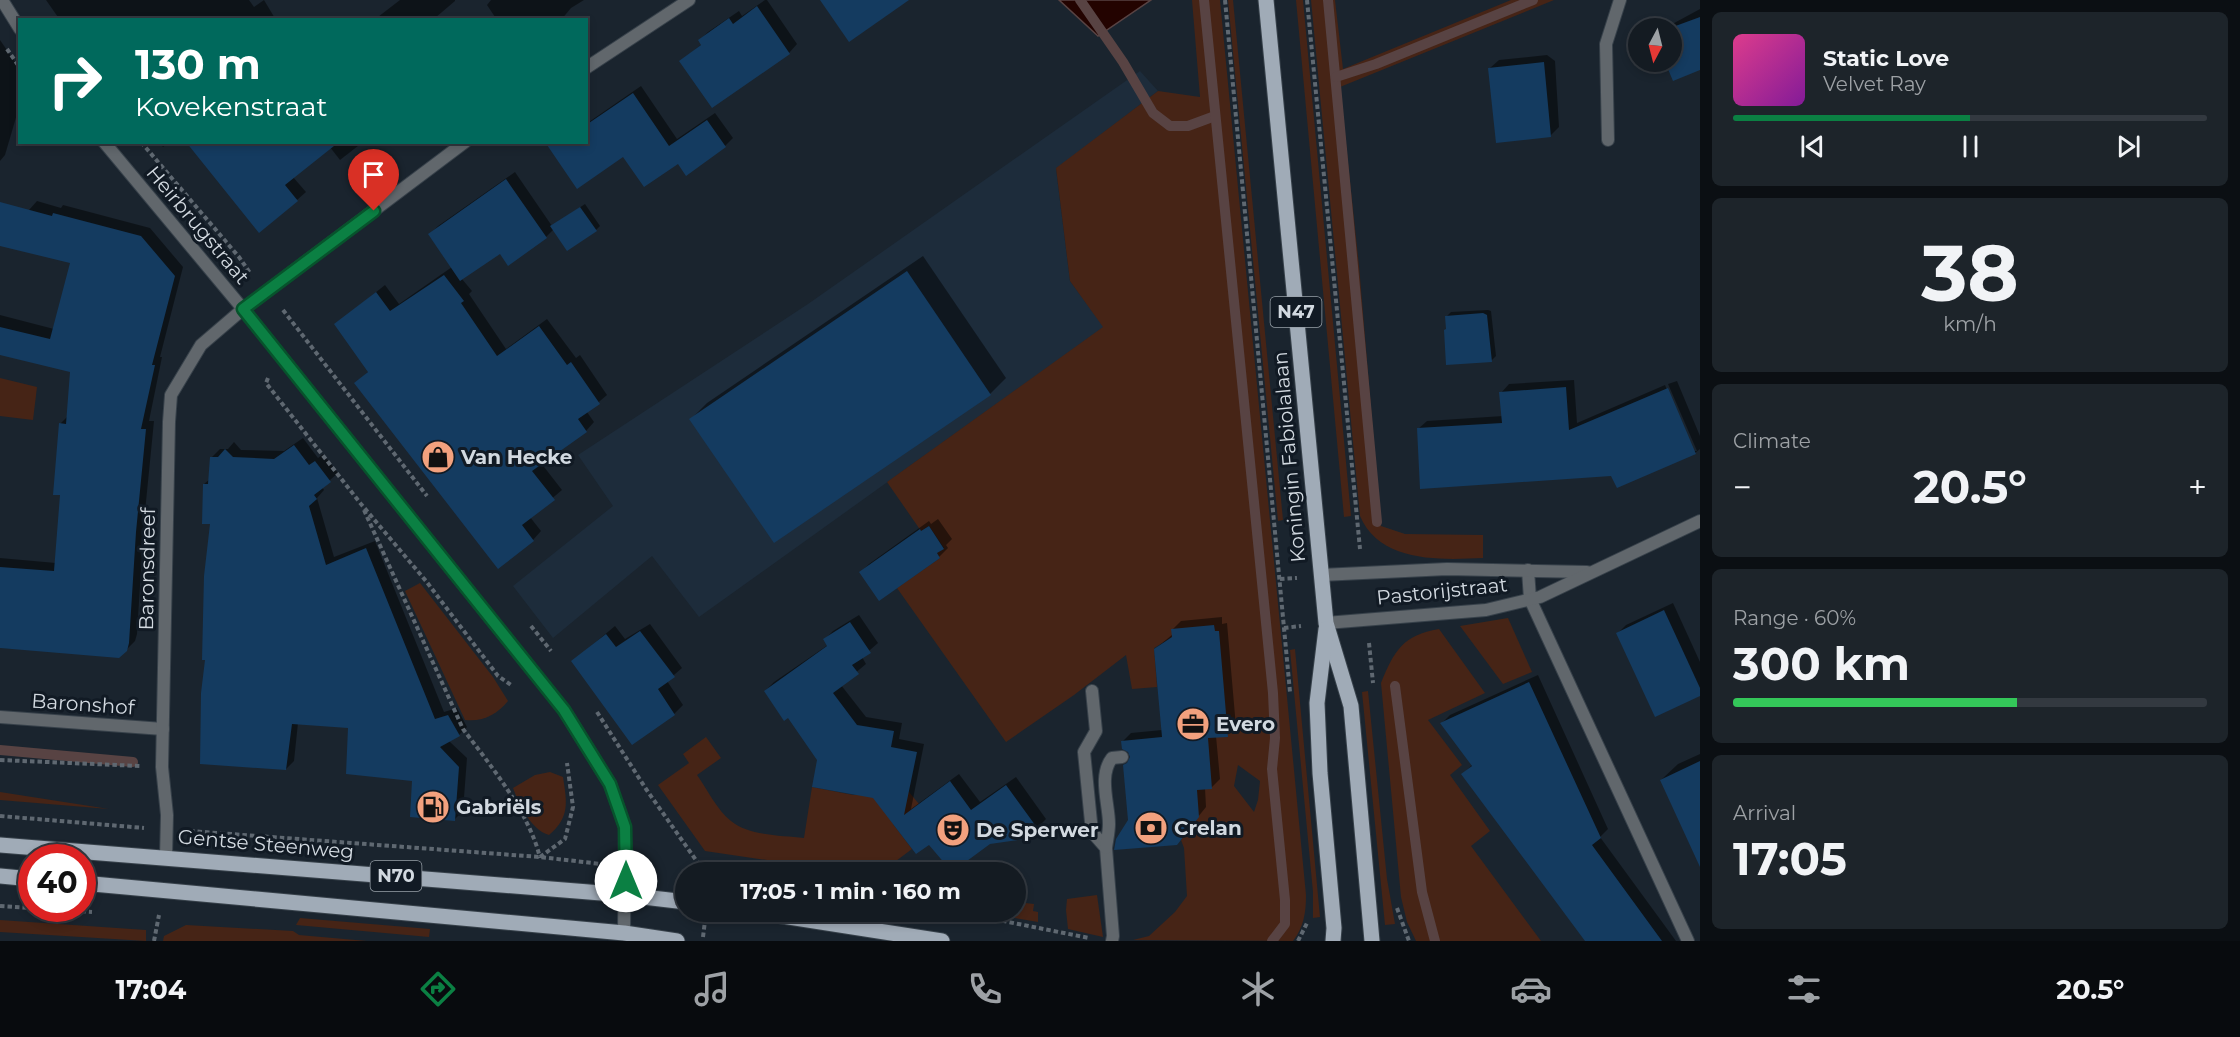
<!DOCTYPE html>
<html lang="en">
<head>
<meta charset="utf-8">
<style>
  :root { --surface:#141b22; --page:#1d242a; --text:#f1f3f6; --muted:#9da1a5; --line:#333940; --accent:#0b8043 }
  body { margin:0; font-family:Montserrat,sans-serif; background:var(--page); color:var(--text); height:100vh; display:flex; flex-direction:column; font-size:22px; white-space:nowrap }
  * { box-sizing:border-box; margin:0 }
  p { font-size:20px; color:var(--muted) }
  .icon { flex:none; width:33px; height:33px; fill:none; stroke:currentColor; stroke-width:2; stroke-linecap:round; stroke-linejoin:round }
  .map { position:relative; flex:1; overflow:hidden }
  .sheet { display:flex; flex-direction:column; gap:12px; padding:12px; background:#0b0f13; width:540px }
  .sheet>* { flex:none }
  .guide { position:absolute; left:18px; top:18px; width:570px; height:126px; border-radius:0px; box-shadow:0 3px 9px #0003,0 0 0 2px var(--line); background:#00695c; color:#fff; overflow:hidden }
  .needle { width:39px; rotate:187deg }
  .fabs { position:absolute; left:1628px; top:18px; display:grid; gap:12px }
  .fabs a { display:grid; place-items:center; width:54px; height:54px; border-radius:50%; background:var(--surface); box-shadow:0 3px 9px #0003,0 0 0 2px var(--line); font-size:30px }
  .speed { position:absolute; left:18px; top:844px; display:flex; gap:12px; font-size:30px; font-weight:700; text-align:center }
  .speed>* { display:grid; place-content:center; width:78px; height:78px; border-radius:50%; background:var(--surface); box-shadow:0 3px 9px #0003,0 0 0 2px var(--line); line-height:1 }
  .speed .limit { border:9px solid #d22; background:#fff; color:#111 }
  .pin { position:absolute; display:grid; place-items:center; width:51px; height:51px; color:#fff; margin:-62px -26px; border-radius:50% 50% 50% 0; rotate:-45deg; box-shadow:0 0 6px #0007 }
  .pin .icon { rotate:45deg }
  .me { position:absolute; width:66px; margin:-33px; rotate:0deg; stroke-linejoin:round; filter:drop-shadow(0 0 4px #0008) }
  .turn { display:flex; align-items:center; gap:21px; height:126px; padding:0 18px; font-size:27px }
  .turn .icon { width:78px; height:78px; stroke-width:2.5 }
  .turn b { display:block; font-size:42px; line-height:51px }
  .big { font-size:45px; font-weight:700; line-height:1.1 }
  .sheet .tile { flex:1; display:flex; flex-direction:column; justify-content:center; gap:9px; min-width:0; padding:0 21px; border-radius:9px; background:var(--page) }
  .sheet .dial { align-items:center; gap:0 }
  .dial b { font-size:78px; line-height:1 }
  .song { display:flex; align-items:center; gap:18px }
  .cover { width:72px; height:72px; border-radius:9px; background:linear-gradient(135deg,hsl(330 70% 55%),hsl(290 70% 35%)) }
  .played { height:6px; border-radius:3px; background:linear-gradient(90deg,var(--accent) 50%,var(--line) 50%) }
  .keys { display:flex; justify-content:space-around; direction:ltr }
  .heat { display:flex; justify-content:space-between; align-items:center; font-size:33px; direction:ltr }
  .charge { height:9px; border-radius:4px; background:linear-gradient(90deg,#34c759 60%,var(--line) 0) }
  .trip { position:absolute; left:675px; top:862px; width:351px; height:60px; border-radius:30px; background:var(--surface); box-shadow:0 3px 9px #0003,0 0 0 2px var(--line); font-weight:700; line-height:60px; text-align:center }
  .dock { display:flex; height:96px; justify-content:space-around; align-items:center; background:#080b0e; color:var(--muted) }
  .dock .icon { width:42px; height:42px }
  .dock .active { color:var(--accent) }
  .dock b { font-size:27px; color:var(--text) }
  main { display:flex; flex:1; min-height:0 }
  .map>svg:first-child { display:block }
  .built { fill:#1d2c3b }
  .green { fill:#462416; fill-rule:evenodd }
  .water { fill:#230300; stroke:#584343; stroke-width:1.5 }
  .shadow { fill:#0007 }
  .lines { fill:none; stroke-linecap:round; stroke-linejoin:round }
  .stream { stroke:#584343; stroke-width:10 }
  .building { fill:#143b60 }
  .service-casing { stroke:#37414a; stroke-width:14 }
  .minor-casing { stroke:#37414a; stroke-width:14 }
  .tertiary-casing { stroke:#37414a; stroke-width:14 }
  .primary-casing { stroke:#37414a; stroke-width:17 }
  .path { stroke:#5f6871; stroke-width:4; stroke-dasharray:4.5 3; stroke-linecap:butt }
  .service { stroke:#61676c; stroke-width:12 }
  .minor { stroke:#61676c; stroke-width:12 }
  .tertiary { stroke:#61676c; stroke-width:12 }
  .primary { stroke:#a0abb7; stroke-width:15 }
  .route-casing { stroke:#07532c; stroke-width:15 }
  .route { stroke:#0b8043; stroke-width:10 }
  .labels { text-anchor:middle; dominant-baseline:central; stroke-width:6; stroke-linejoin:round; paint-order:stroke }
  .shield { fill:#111a24; stroke:#98a0a8; stroke-width:1.5 }
  .shield-label { font-size:18px; font-weight:bold; fill:#d2d9e0 }
  .street-label { font-size:20px; fill:#d2d9e0; stroke:#111a24 }
  .poi-label { font-size:20px; font-weight:bold; fill:#d2d9e0; stroke:#111a24; text-anchor:start }
</style>
</head>
<body>
<main>
<div class="map">
<svg width="1700" height="941" viewBox="0 0 1700 941">
  <rect width="100%" height="100%" fill="#1a242e"/>
  <!-- built -->
  <polygon class="built" points="1140,71 1158,91 1056,169 1070,281 1104,327 699,617 652,556 553,638 513,586 613,506 578,455 808,304"/>
  <!-- green -->
  <g class="green">
    <path d="M1192 0H1220L1306 895C1306 912 1304 927 1293 941L1133 940 1149 936 1175 912 1187 896 1184 848 1181 840 1197 819 1191 635 1172 637 1154 648 1157 687 1132 689 1126 655 1074 695 1006 742 897 588 940 558 937 553 944 548 929 526 921 531 887 482 1103 327 1070 281 1056 168 1158 91 1200 97ZM1238 765 1260 781 1258 800 1254 812 1234 786Z"/>
    <polygon points="1228,0 1233,0 1283,520 1278,521"/>
    <polygon points="1296,0 1303,0 1351,516 1344,517"/>
    <path d="M1311 0H1335L1343 69 1511 0H1554L1340 87 1359 266 1381 526 1405 534 1483 535V558C1441 560 1380 563 1360 516Z"/>
    <polygon points="0,378 37,387 33,420 0,416"/>
    <path d="M420 583 493 677 508 701C497 714 484 722 465 720L405 591Z"/>
    <polygon points="1508,618 1532,672 1503,684 1460,626"/>
    <path d="M1439 629 1485 693 1428 720 1462 765 1450 775 1490 831 1471 846 1541 941H1416L1407 922 1401 897 1381 683C1394 651 1403 635 1439 629Z"/>
    <polygon points="1295,649 1320,917 1313,918 1313,892 1290,650"/>
    <polygon points="1368,691 1387,879 1395,924 1385,925 1362,692"/>
    <path d="M706 737 721 758 697 775C707 789 717 810 731 821 749 836 781 835 804 838L812 787 853 795 909 792 919 804 893 824 912 849 888 867 887 873H855L705 851 658 785 689 763 683 754Z"/>
    <path d="M550 772 563 777C567 803 570 817 549 835 531 830 519 804 513 788L535 775Z"/>
    <polygon points="0,792 109,809 0,800"/>
    <polygon points="1016,886 1027,889 1025,903 1034,904 1033,911 1038,912 1038,922 981,912 1016,912"/>
    <polygon points="1097,895 1103,937 1068,929 1066,910 1067,899"/>
    <polygon points="300,918 430,929 429,937 296,925"/>
    <polygon points="0,920 146,930 146,941 0,932"/>
    <polygon points="186,925 293,931 299,935 367,941 163,941 164,936"/>
  </g>
  <!-- water -->
  <polygon class="water" points="1059,0 1151,0 1098,36"/>
  <!-- shadow -->
  <g class="shadow">
    <polygon points="46,0 249,0 254,7 264,0 276,20 60,20"/>
    <polygon points="400,0 455,0 455,1 435,18 436,20 374,20"/>
    <polygon points="491,0 584,0 571,8 561,20 497,20 487,5"/>
    <polygon points="765,0 767,0 797,44 789,53 681,61 702,44 700,40 708,32 739,11 742,16"/>
    <polygon points="1700,9 1700,68 1674,79 1667,62 1671,62 1671,28 1665,28"/>
    <polygon points="0,40 20,69 20,104 5,155 0,161"/>
    <polygon points="1547,55 1555,61 1559,127 1550,136 1490,68 1499,60"/>
    <polygon points="641,86 677,139 715,113 733,138 725,146 678,162 623,155 586,142 586,124"/>
    <polygon points="159,142 170,142 163,147"/>
    <polygon points="188,142 293,177 306,192 297,200"/>
    <polygon points="326,142 363,142 340,160"/>
    <polygon points="515,172 552,226 585,204 600,226 596,230 554,229 546,237 500,252 462,279 472,291 469,294 506,349 547,319 576,358 580,355 607,395 587,412 594,422 586,431 541,463 562,490 530,517 541,531 533,540 356,383 369,371 336,324 385,285 399,304 452,267 429,235 438,226"/>
    <polygon points="37,201 61,208 63,205 150,228 183,267 160,357 162,357 149,421 154,421 144,522 137,634 135,641 126,650 0,648 0,558 56,563 62,493 60,424 68,416 72,371 0,353 0,315 54,329 72,262 29,210"/>
    <polygon points="923,256 1006,378 990,394 774,541 691,419 707,403"/>
    <polygon points="1488,310 1491,311 1496,356 1492,360 1448,328 1447,316 1451,312"/>
    <polygon points="1574,380 1577,423 1665,385 1693,451 1697,451 1668,384 1677,381 1700,436 1700,449 1695,453 1612,474 1418,429 1427,421 1503,416 1501,393 1509,384"/>
    <polygon points="303,438 318,458 323,454 338,473 322,487 324,490 317,498 334,557 375,541 444,712 457,708 467,727 459,735 449,741 467,758 463,811 455,819 414,779 350,727 298,723 294,761 286,769 206,659 212,523 204,484 210,479 212,457 220,449 228,449 234,442 241,450 284,451"/>
    <polygon points="938,519 952,539 946,545 948,548 940,556 879,599 861,572 869,564 929,521 931,524"/>
    <polygon points="1673,603 1700,662 1700,694 1618,633 1626,625"/>
    <polygon points="859,615 878,643 862,657 866,664 841,685 866,717 902,723 899,739 924,744 911,809 959,774 980,802 1016,777 1046,819 1037,828 1024,838 929,843 874,797 818,759 788,716 765,691 774,682 828,645 825,639 833,631"/>
    <polygon points="1222,617 1222,624 1227,623 1236,727 1227,735 1216,736 1220,779 1212,787 1205,788 1206,807 1177,843 1130,821 1132,757 1122,742 1131,733 1162,730 1155,649 1173,634 1173,629 1181,621"/>
    <polygon points="650,624 682,668 667,681 683,705 674,714 632,743 573,661 615,626 625,639"/>
    <polygon points="1538,675 1608,829 1600,837 1676,941 1586,941 1463,774 1472,765 1442,723 1450,715"/>
    <polygon points="1700,754 1700,863 1661,780 1678,764"/>
  </g>
  <g class="lines">
    <!-- stream -->
    <g class="stream">
      <polyline points="1080,0 1123,62 1153,113 1170,126 1188,126 1215,116"/>
      <polyline points="1204,0 1273,693 1275,738 1272,769 1285,900 1285,924 1272,941"/>
      <polyline points="1328,0 1377,522"/>
      <polyline points="1336,77 1376,64 1533,0"/>
      <polyline points="1395,686 1422,892 1435,941"/>
      <polyline points="0,750 133,762"/>
    </g>
  </g>
  <!-- building -->
  <g class="building">
    <polygon points="820,0 909,0 849,42"/>
    <polygon points="757,6 790,54 712,108 679,61 701,45 698,40 729,18 733,24"/>
    <polygon points="1700,17 1700,70 1673,81 1665,62 1671,62 1670,28"/>
    <polygon points="1544,62 1551,137 1496,143 1488,68"/>
    <polygon points="633,93 669,146 707,120 726,147 686,176 678,164 644,187 623,157 577,189 545,142 586,142 586,125"/>
    <polygon points="186,142 339,142 285,185 298,201 259,233"/>
    <polygon points="506,179 547,238 508,266 500,254 460,281 428,234"/>
    <polygon points="0,202 52,216 53,213 141,236 175,276 152,365 155,365 141,429 146,429 136,532 129,643 127,651 119,658 0,648 0,567 54,571 60,495 53,495 59,423 66,424 70,372 0,355 0,327 50,339 70,263 0,246"/>
    <polygon points="580,207 597,231 567,251 550,226"/>
    <polygon points="907,271 991,395 774,543 689,419"/>
    <polygon points="444,275 464,301 461,303 497,356 539,326 567,365 571,362 600,404 578,419 587,432 532,471 555,500 522,525 534,541 498,569 354,383 368,372 334,324 376,292 390,311"/>
    <polygon points="1483,313 1487,315 1492,362 1446,365 1444,330 1446,329 1445,316"/>
    <polygon points="1566,387 1569,430 1668,388 1696,454 1617,488 1611,476 1420,489 1417,428 1502,423 1499,392"/>
    <polygon points="294,445 309,465 315,461 331,482 314,495 317,499 309,506 326,565 366,548 435,719 448,715 460,736 440,747 459,767 455,821 410,817 412,781 346,774 348,728 292,724 286,770 200,764 201,693 205,660 202,660 204,576 210,524 202,524 203,484 208,484 210,457 218,457 225,449 233,457 274,459"/>
    <polygon points="929,526 944,549 937,553 940,558 879,601 859,572 920,529 921,531"/>
    <polygon points="1664,610 1700,688 1700,696 1655,717 1616,633"/>
    <polygon points="850,622 871,653 852,665 859,674 833,693 857,725 894,731 891,747 917,752 904,815 950,781 971,810 1006,785 1038,829 1024,839 990,844 952,872 929,845 916,854 873,798 812,787 817,760 788,718 784,721 764,691 827,646 823,639"/>
    <polygon points="1214,625 1215,631 1219,631 1228,737 1208,738 1212,789 1197,790 1199,817 1177,845 1114,850 1116,839 1128,820 1123,765 1127,763 1130,757 1128,752 1122,749 1121,741 1162,737 1154,649 1172,637 1171,629"/>
    <polygon points="640,631 675,677 658,689 675,715 632,745 571,661 606,634 616,647"/>
    <polygon points="1529,682 1601,838 1592,845 1662,941 1585,941 1461,774 1472,766 1440,723"/>
    <polygon points="1700,761 1700,867 1660,780"/>
  </g>
  <g class="lines">
    <defs>
      <g id="service">
        <polyline points="1528,570 1530,599 1688,941"/>
        <polyline points="1092,691 1096,731 1084,752 1092,832 1106,848 1113,936 1112,941"/>
        <path d="M1106 848C1107 840 1109 832 1109 824 1109 804 1098 776 1112 758L1122 757"/>
      </g>
      <g id="minor">
        <polyline points="586,68 689,0"/>
        <polyline points="1608,140 1606,44 1620,0"/>
        <polyline points="1321,575 1447,569 1587,572"/>
        <polyline points="1326,623 1486,610 1540,597 1700,521"/>
        <polyline points="0,717 163,729"/>
        <polyline points="166,857 167,815 162,767 169,422 171,395 201,345 243,309 465,142"/>
      </g>
      <g id="tertiary">
        <polyline points="2,0 20,29"/>
        <polyline points="104,142 243,309 564,710 610,784 625,827 624,933"/>
      </g>
      <g id="primary">
        <polyline points="1266,0 1326,623 1351,706 1372,941"/>
        <polyline points="1326,629 1317,703 1320,773 1334,928 1333,941"/>
        <polyline points="0,845 626,895 686,902"/>
        <polyline points="0,876 32,879"/>
        <polyline points="82,883 624,933 677,941"/>
        <polyline points="756,912 942,941"/>
      </g>
    </defs>
    <!-- service casing -->
    <use href="#service" class="service-casing"/>
    <!-- minor casing -->
    <use href="#minor" class="minor-casing"/>
    <!-- tertiary casing -->
    <use href="#tertiary" class="tertiary-casing"/>
    <!-- primary casing -->
    <use href="#primary" class="primary-casing"/>
    <!-- path -->
    <g class="path">
      <polyline points="1225,0 1290,692"/>
      <polyline points="1307,0 1360,549"/>
      <polyline points="7,49 20,68"/>
      <polyline points="141,142 239,257 250,273"/>
      <polyline points="283,310 427,496"/>
      <polyline points="268,378 266,383 361,504 426,581 498,676 511,685"/>
      <path d="M364 510 463 729C491 766 530 814 540 858"/>
      <polyline points="1280,579 1297,578"/>
      <polyline points="531,626 551,651"/>
      <polyline points="1284,628 1301,626"/>
      <polyline points="1369,643 1373,683"/>
      <polyline points="597,712 646,789 705,873"/>
      <polyline points="0,760 140,766"/>
      <polyline points="0,816 144,828"/>
      <polyline points="190,831 540,857 601,864"/>
      <polyline points="540,857 565,839 573,807 567,763"/>
      <polyline points="734,873 773,869 806,873"/>
      <polyline points="0,906 32,908"/>
      <polyline points="1397,908 1409,941"/>
      <polyline points="44,909 92,912"/>
      <polyline points="958,912 1089,938"/>
      <polyline points="703,937 705,921"/>
      <polyline points="154,941 159,915"/>
      <polyline points="1298,941 1307,923"/>
    </g>
    <!-- service -->
    <use href="#service" class="service"/>
    <!-- minor -->
    <use href="#minor" class="minor"/>
    <!-- tertiary -->
    <use href="#tertiary" class="tertiary"/>
    <!-- primary -->
    <use href="#primary" class="primary"/>
  </g>
  <g class="lines">
    <defs>
      <polyline id="route" points="374,211 243,309 564,710 610,784 625,827 626,881"/>
    </defs>
    <!-- route casing -->
    <use href="#route" class="route-casing"/>
    <!-- route -->
    <use href="#route" class="route"/>
  </g>
  <!-- icons -->
  <defs>
    <symbol id="shop-disc" viewBox="-11 -11 22 22"><circle r="9.5" fill="#f2a17e" stroke="#111a24"/><path d="M-5-2.5h2.3a2.7 3.5 0 0 1 5.4 0H5L5.5 6h-11ZM-1.5-2.5h3a1.5 2.3 0 0 0-3 0Z" fill="#111"/></symbol>
    <symbol id="office-disc" viewBox="-11 -11 22 22"><circle r="9.5" fill="#f2a17e" stroke="#111a24"/><path d="M-6-3h4V-5.5h4V-3h4V5H-6ZM-1-4.5V-3h2v-1.5ZM-6 0V1H6V0Z" fill="#111"/></symbol>
    <symbol id="fuel-disc" viewBox="-11 -11 22 22"><circle r="9.5" fill="#f2a17e" stroke="#111a24"/><path d="M-5.5-6h7V0h2V4h1.3V-2.5L3-4.5l.8-.8L6-3V5H2.5V1h-1V6h-7ZM-4.2-4.7v3.2H.2V-4.7Z" fill="#111"/></symbol>
    <symbol id="bank-disc" viewBox="-11 -11 22 22"><circle r="9.5" fill="#f2a17e" stroke="#111a24"/><path d="M-6-4H6V4H-6ZM0-2.3a2.3 2.3 0 1 0 0 4.6a2.3 2.3 0 1 0 0-4.6Z" fill="#111"/></symbol>
    <symbol id="theatre-disc" viewBox="-11 -11 22 22"><circle r="9.5" fill="#f2a17e" stroke="#111a24"/><path d="M-5-5.5Q0-4 5-5.5V0Q5 5 0 6Q-5 5-5 0ZM-3.3-2.5H-1v1.5H-3.3ZM1-2.5H3.3v1.5H1ZM-2.8 1Q0 5.5 2.8 1Z" fill="#111"/></symbol>
  </defs>
  <g fill-rule="evenodd">
    <use href="#shop-disc" x="419" y="438" width="38" height="38"/>
    <use href="#office-disc" x="1174" y="705" width="38" height="38"/>
    <use href="#fuel-disc" x="414" y="788" width="38" height="38"/>
    <use href="#bank-disc" x="1132" y="809" width="38" height="38"/>
    <use href="#theatre-disc" x="934" y="811" width="38" height="38"/>
  </g>
  <g class="labels">
    <!-- shield labels -->
    <g class="shield">
      <rect x="1270.5" y="297" width="51" height="30" rx="4.5"/>
      <rect x="370.5" y="861" width="51" height="30" rx="4.5"/>
    </g>
    <g class="shield-label">
      <text x="1296" y="312">N47</text>
      <text x="396" y="876">N70</text>
    </g>
    <!-- street labels -->
    <g class="street-label">
      <text transform="translate(198 225) rotate(50)">Heirbrugstraat</text>
      <text transform="translate(1289 457) rotate(-95)">Koningin Fabiolalaan</text>
      <text transform="translate(147 569) rotate(-89)">Baronsdreef</text>
      <text transform="translate(1442 591) rotate(-6)">Pastorijstraat</text>
      <text transform="translate(83 704) rotate(4)">Baronshof</text>
      <text transform="translate(266 844) rotate(5)">Gentse Steenweg</text>
    </g>
    <!-- poi labels -->
    <g class="poi-label">
      <text x="461" y="457">Van Hecke</text>
      <text x="1216" y="724">Evero</text>
      <text x="456" y="807">Gabriëls</text>
      <text x="1174" y="828">Crelan</text>
      <text x="976" y="830">De Sperwer</text>
    </g>
  </g>
</svg>
<div class="fabs">
<a><svg class="needle" viewBox="-14 -14 28 28"><path d="M0-13l5 13h-10z" fill="#e53935"/><path d="M0 13l5-13h-10z" fill="#9da1a5"/></svg></a>
</div>
<div class="speed"><div class="limit">40</div></div>
<div class="pin" style="left:374px;top:211px;background:#d93025"><svg class="icon" aria-label="arrive" viewBox="0 0 24 24"><path d="M6 21V4h12l-3 4 3 4H6"/></svg></div>
<svg class="me" style="left:626px;top:881px" viewBox="-20 -20 40 40"><circle r="19" fill="#fff"/><path d="M0-13L10 11 0 6-10 11z" fill="#0b8043"/></svg>
<div class="trip">17:05 · 1 min · 160 m</div>
<div class="guide">
<div class="turn"><svg class="icon" aria-label="right" viewBox="0 0 24 24"><path d="M7 20v-9h11M14 6l5 5-5 5"/></svg><div><b>130 m</b>Kovekenstraat</div></div>
</div>
</div>
<section class="sheet">
<div class="tile">
<div class="song"><i class="cover"></i><div><b>Static Love</b><p>Velvet Ray</p></div></div>
<div class="played"></div>
<div class="keys"><svg class="icon" aria-label="previous" viewBox="0 0 24 24"><path d="M18 5L8 12l10 7zM5 5v14"/></svg><svg class="icon" aria-label="pause" viewBox="0 0 24 24"><path d="M8 5v14M16 5v14"/></svg><svg class="icon" aria-label="next" viewBox="0 0 24 24"><path d="M6 5l10 7-10 7zM19 5v14"/></svg></div>
</div>
<div class="tile dial"><b>38</b><p>km/h</p></div>
<div class="tile"><p>Climate</p>
<div class="heat"><a>−</a><b class="big">20.5°</b><a>+</a></div>
</div>
<div class="tile"><p>Range · 60%</p><b class="big">300 km</b><div class="charge"></div></div>
<div class="tile"><p>Arrival</p><b class="big">17:05</b></div>
</section>
</main>
<nav class="dock">
<b>17:04</b>
<svg class="icon active" aria-label="directions" viewBox="0 0 24 24"><path d="M12 3l9 9-9 9-9-9zM9 14v-3h6M13 9l2 2-2 2"/></svg>
<svg class="icon" aria-label="music" viewBox="0 0 24 24"><path d="M9 18V5l10-2v13"/><circle cx="6" cy="18" r="3"/><circle cx="16" cy="16" r="3"/></svg>
<svg class="icon" aria-label="phone" viewBox="0 0 24 24"><path d="M5 4h4l2 5-3 2q2 4 5 5l2-3 5 2v4C11 20 4 13 5 4z"/></svg>
<svg class="icon" aria-label="climate" viewBox="0 0 24 24"><path d="M12 3v18M4 7l16 10M4 17L20 7"/></svg>
<svg class="icon" aria-label="car" viewBox="0 0 24 24"><path d="M5 17H2v-5l4-1 3-4h7l3 4 3 1v5h-3M9 17h6M6 11h13"/><circle cx="7" cy="17" r="2"/><circle cx="17" cy="17" r="2"/></svg>
<svg class="icon" aria-label="filters" viewBox="0 0 24 24"><path d="M4 7h16M4 17h16"/><circle cx="9" cy="7" r="2"/><circle cx="15" cy="17" r="2"/></svg>
<b>20.5°</b>
</nav>
</body>
</html>
